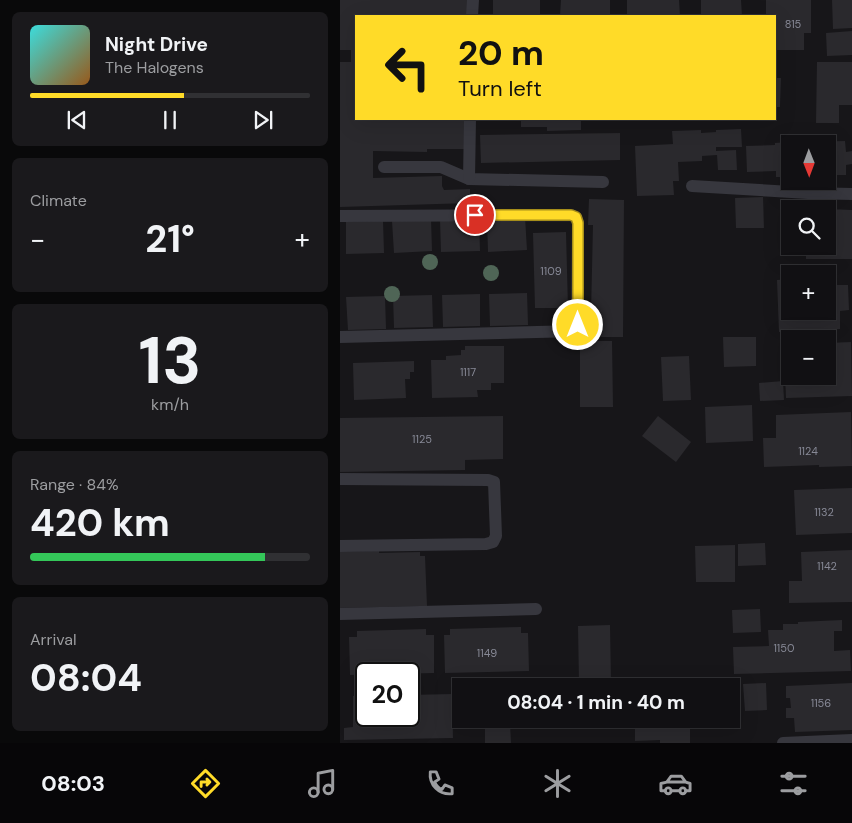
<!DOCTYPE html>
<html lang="en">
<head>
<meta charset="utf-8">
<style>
  :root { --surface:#111013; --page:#1a191c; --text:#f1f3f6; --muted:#9c9da0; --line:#303033; --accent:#ffdb28 }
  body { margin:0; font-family:"DM Sans",sans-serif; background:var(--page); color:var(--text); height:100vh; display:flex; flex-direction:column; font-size:19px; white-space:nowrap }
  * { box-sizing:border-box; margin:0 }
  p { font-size:16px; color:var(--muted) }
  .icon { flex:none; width:28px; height:28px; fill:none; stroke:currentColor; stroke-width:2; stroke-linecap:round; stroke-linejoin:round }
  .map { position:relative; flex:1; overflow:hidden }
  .panel { display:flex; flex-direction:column; gap:12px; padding:12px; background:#09090a; width:340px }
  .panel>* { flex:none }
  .top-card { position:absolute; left:15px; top:15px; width:421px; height:105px; border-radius:0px; box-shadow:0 5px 20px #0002,0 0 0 1px var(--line); background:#ffdb28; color:#111; overflow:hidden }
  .needle { width:32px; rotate:179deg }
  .buttons { position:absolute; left:441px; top:135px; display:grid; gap:10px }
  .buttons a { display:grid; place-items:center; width:55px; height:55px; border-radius:0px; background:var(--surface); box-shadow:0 5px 20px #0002,0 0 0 1px var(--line); font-size:25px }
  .speed { position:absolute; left:15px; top:662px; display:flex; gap:10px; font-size:25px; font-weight:700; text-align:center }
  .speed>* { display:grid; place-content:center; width:65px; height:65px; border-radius:50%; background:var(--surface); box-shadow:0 5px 20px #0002,0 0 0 1px var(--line); line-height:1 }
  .speed .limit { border:2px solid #111; border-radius:8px; background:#fff; color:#111 }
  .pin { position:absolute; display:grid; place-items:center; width:42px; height:42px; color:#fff; margin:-21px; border:2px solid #fff; border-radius:50%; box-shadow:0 1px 5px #0007 }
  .me { position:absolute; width:55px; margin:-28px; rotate:0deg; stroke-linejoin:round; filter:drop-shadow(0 0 4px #0008) }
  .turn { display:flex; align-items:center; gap:18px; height:105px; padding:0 20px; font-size:22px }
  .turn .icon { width:65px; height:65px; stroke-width:2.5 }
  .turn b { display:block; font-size:35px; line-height:42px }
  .big { font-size:38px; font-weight:700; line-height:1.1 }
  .panel .widget { flex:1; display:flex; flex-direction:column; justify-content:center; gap:8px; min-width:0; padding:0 18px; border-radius:8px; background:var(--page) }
  .panel .dial { align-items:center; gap:0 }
  .dial b { font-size:65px; line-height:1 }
  .song { display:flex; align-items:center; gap:15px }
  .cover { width:60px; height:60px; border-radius:8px; background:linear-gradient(135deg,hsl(180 70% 55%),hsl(30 70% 35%)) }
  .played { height:5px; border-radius:2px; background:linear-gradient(90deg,var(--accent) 55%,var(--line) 55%) }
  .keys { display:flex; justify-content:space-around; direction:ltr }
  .heat { display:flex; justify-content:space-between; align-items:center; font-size:28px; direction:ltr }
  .charge { height:8px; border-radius:4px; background:linear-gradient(90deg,#34c759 84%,var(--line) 0) }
  .trip { position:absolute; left:112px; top:678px; width:288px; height:50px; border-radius:0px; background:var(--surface); box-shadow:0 5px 20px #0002,0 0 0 1px var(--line); font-weight:700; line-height:50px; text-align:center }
  .dock { display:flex; height:80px; justify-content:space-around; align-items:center; background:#070608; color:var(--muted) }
  .dock .icon { width:35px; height:35px }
  .dock .current { color:var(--accent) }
  .dock b { font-size:22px; color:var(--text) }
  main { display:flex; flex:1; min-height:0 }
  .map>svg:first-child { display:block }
  .building { fill:#2a292d }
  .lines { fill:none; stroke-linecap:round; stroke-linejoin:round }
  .lane { stroke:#37373e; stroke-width:12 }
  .tree { fill:#4f6556 }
  .route-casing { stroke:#a68e1a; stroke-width:12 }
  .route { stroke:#ffdb28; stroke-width:9 }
  .labels { text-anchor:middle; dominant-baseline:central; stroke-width:5; stroke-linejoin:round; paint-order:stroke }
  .number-label { font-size:11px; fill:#878996 }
</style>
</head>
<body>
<main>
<section class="panel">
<div class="widget">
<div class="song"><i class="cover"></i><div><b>Night Drive</b><p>The Halogens</p></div></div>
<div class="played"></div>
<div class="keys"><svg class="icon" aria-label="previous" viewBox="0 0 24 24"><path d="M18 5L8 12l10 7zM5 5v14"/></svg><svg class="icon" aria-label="pause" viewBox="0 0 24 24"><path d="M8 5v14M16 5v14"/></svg><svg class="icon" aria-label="next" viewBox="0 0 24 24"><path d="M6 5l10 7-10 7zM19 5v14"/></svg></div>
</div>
<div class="widget"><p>Climate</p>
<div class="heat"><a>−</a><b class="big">21°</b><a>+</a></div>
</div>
<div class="widget dial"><b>13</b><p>km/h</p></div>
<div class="widget"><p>Range · 84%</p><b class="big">420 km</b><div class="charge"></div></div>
<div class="widget"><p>Arrival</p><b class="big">08:04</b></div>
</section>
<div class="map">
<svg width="512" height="743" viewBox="0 0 512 743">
  <rect width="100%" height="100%" fill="#171619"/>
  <!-- building -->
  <g class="building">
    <polygon points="0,0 128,0 128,16 16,16 16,119 127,119 127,149 87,149 87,152 33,151 33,178 102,176 102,186 104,190 130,189 130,203 0,207 0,62 11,62 11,50 0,50"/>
    <rect x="153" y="0" width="47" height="16"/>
    <polygon points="221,0 270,0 270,16 220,16"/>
    <polygon points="287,0 339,0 340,16 287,16"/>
    <polygon points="361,0 401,0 402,16 361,16"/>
    <polygon points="426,0 471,0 471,33 464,33 464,50 435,50 435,16 426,16"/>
    <polygon points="492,0 512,0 512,28 493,29"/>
    <polygon points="512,31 512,55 487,56 486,33"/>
    <polygon points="477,62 512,62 512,105 499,105 499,123 476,123"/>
    <polygon points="435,78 441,78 440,107 435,107"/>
    <polygon points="181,119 241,119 241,130 207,131 207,127 181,127"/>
    <polygon points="401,129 402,147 376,147 376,151 396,150 397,170 378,170 377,155 362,156 362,161 338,162 339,181 333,181 334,195 297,196 295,146 333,144 332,131 361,130 361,133 376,132 376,130"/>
    <polygon points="280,133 280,160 141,163 140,135"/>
    <polygon points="505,141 506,152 512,151 512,164 506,165 506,175 488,175 488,144 460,144 460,142"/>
    <polygon points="450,142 450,177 436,177 436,171 407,172 406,146 435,145 435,143"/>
    <polygon points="423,197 424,228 396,228 395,198"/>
    <polygon points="249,199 284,200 283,337 249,337 249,313 251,313 253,225 248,225"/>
    <polygon points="488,209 512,210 512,259 466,259 466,246 488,246"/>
    <polygon points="185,217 187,250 148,252 147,219"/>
    <polygon points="91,219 92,251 54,253 52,221"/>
    <polygon points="139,219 140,251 101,252 100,220"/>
    <polygon points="43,221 44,253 6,254 6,222"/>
    <polygon points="226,232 228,308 195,308 193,233"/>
    <polygon points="488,277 497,277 497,285 508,285 509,310 500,311 500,329 439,332 437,280 450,279 450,311 488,311"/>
    <polygon points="187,293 188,325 150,326 149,294"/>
    <polygon points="140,294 140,326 103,327 102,295"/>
    <polygon points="92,295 93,327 54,328 53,296"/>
    <polygon points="45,296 46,329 8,330 6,297"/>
    <polygon points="383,337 416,337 416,366 384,367"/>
    <polygon points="240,341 272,341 273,407 240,407"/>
    <polygon points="511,342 512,396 446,398 445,375 488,376 488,343"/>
    <polygon points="125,346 164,346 164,383 151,383 151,390 137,390 138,397 92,398 91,360 106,360 106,356 121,355 121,350 125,350"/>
    <polygon points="349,356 351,400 323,401 321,357"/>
    <polygon points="74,361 74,372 70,372 70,379 65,379 66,398 14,400 13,363"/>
    <polygon points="443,381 444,400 420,401 419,383"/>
    <polygon points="412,405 413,441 366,443 365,407"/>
    <polygon points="511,412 512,466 479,467 479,465 424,467 423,438 436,438 436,415"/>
    <polygon points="163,416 163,459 125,460 125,470 0,472 0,418"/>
    <polygon points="318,416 351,442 336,462 302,436"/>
    <polygon points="512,488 512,533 456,535 454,490"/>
    <polygon points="425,543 426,565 398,566 398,544"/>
    <polygon points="395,545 395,582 356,582 355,546"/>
    <polygon points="512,550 512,602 449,603 449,581 462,581 461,552"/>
    <polygon points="39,551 39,553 80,552 80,556 85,556 87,606 0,608 0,552"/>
    <polygon points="420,609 421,632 393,633 392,610"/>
    <polygon points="502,620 502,631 494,631 494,651 510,650 511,671 394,674 393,647 429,646 428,630 443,630 443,624 458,624 458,622"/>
    <polygon points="270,625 271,682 239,683 238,626"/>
    <polygon points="181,627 181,633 188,633 189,671 105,673 104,635 110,635 110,629"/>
    <polygon points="86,629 86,635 94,635 94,673 10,675 9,637 17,637 17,631"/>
    <polygon points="426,683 427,710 405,711 403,684"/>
    <polygon points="512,683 512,730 455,732 454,718 446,718 446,708 451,708 450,698 446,698 446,686"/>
    <polygon points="112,694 113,738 4,740 4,728 13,727 13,696 26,696 26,716 69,716 69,695"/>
    <polygon points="295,719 358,719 358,727 350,727 350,743 320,743 320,740 295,741"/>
    <polygon points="145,723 170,723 171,743 145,743"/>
  </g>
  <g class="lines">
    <!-- lane -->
    <g class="lane">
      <polyline points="132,16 133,0"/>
      <polyline points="44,167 101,167 129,179 263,182"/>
      <polyline points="129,179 130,119"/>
      <polyline points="352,186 468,193 512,194"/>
      <polyline points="0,216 231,215 236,217 238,223 237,325 236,331 0,337"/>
      <polyline points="0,479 148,480 154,482 156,536 153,542 146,544 0,546"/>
      <polyline points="0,614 196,609"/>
      <polyline points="443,743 512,740"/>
    </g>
  </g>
  <!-- trees -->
  <g class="tree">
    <circle cx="90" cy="262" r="8"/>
    <circle cx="151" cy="273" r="8"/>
    <circle cx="52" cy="294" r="8"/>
  </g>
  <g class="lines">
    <defs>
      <polyline id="route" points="135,215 231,215 236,217 238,223 238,325"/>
    </defs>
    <!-- route casing -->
    <use href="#route" class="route-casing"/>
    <!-- route -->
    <use href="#route" class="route"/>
  </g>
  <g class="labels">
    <!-- number labels -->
    <g class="number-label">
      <text x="453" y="24">815</text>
      <text x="211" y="271">1109</text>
      <text x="128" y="372">1117</text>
      <text x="82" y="439">1125</text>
      <text x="468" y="451">1124</text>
      <text x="484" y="512">1132</text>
      <text x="487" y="566">1142</text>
      <text x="444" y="648">1150</text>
      <text x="147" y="653">1149</text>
      <text x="481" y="703">1156</text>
    </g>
  </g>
</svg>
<div class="buttons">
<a><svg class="needle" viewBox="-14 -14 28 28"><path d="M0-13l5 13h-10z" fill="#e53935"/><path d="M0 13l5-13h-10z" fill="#9c9da0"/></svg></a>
<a><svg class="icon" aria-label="search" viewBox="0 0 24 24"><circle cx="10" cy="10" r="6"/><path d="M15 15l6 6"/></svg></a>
<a>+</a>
<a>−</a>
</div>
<div class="speed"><div class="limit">20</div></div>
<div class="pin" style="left:135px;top:215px;background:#d93025"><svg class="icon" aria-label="arrive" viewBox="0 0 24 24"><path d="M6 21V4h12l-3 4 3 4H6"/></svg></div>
<svg class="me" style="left:238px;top:325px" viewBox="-20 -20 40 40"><circle r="17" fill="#ffdb28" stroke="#fff" stroke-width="3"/><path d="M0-11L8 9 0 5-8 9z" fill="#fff"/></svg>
<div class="trip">08:04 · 1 min · 40 m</div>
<div class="top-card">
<div class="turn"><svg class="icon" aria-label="left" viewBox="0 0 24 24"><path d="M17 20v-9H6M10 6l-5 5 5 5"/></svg><div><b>20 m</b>Turn left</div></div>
</div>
</div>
</main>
<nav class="dock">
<b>08:03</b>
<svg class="icon current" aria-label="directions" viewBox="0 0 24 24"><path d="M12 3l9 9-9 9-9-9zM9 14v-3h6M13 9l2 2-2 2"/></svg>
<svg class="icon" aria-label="music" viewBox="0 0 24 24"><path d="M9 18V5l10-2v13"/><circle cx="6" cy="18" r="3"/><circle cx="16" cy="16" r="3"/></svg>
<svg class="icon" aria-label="phone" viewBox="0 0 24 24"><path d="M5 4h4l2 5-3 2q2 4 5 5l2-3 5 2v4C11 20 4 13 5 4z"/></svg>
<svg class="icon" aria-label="climate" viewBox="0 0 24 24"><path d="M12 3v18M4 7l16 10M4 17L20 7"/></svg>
<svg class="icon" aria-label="car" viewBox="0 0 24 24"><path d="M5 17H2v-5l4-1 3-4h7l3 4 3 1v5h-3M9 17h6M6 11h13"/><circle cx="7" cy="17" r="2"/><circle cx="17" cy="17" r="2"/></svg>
<svg class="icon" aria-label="filters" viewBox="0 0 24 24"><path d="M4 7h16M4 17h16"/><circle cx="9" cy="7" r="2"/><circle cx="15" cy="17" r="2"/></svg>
</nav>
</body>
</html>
